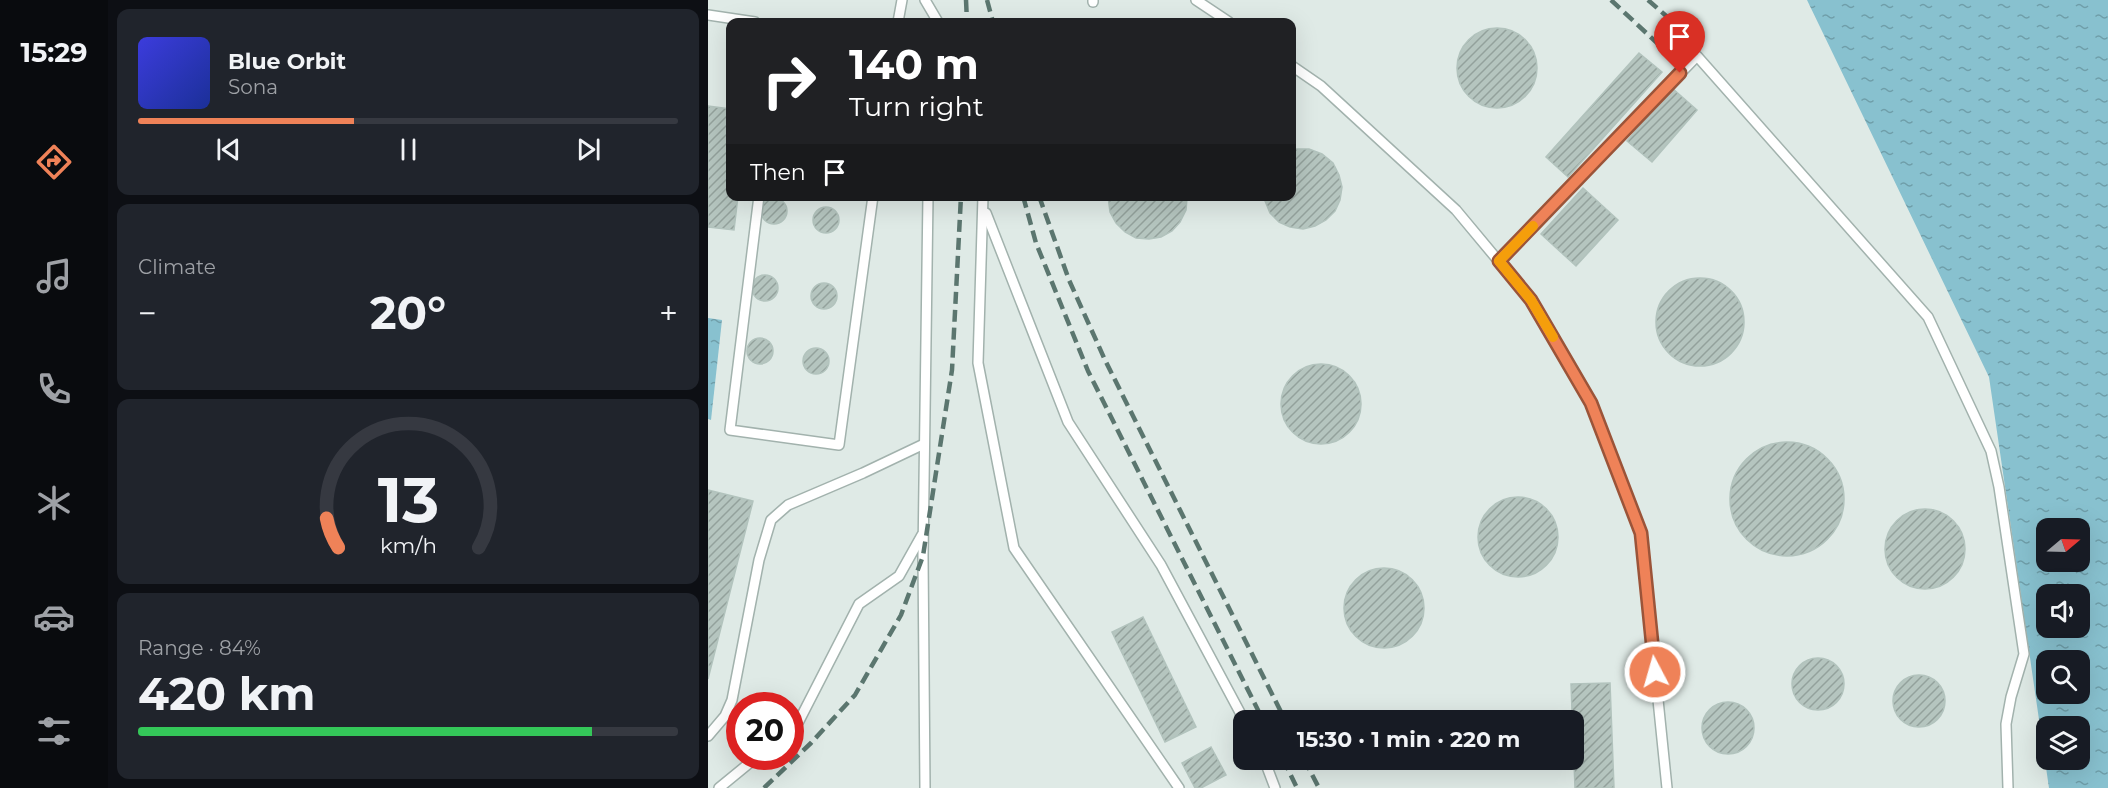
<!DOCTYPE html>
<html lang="en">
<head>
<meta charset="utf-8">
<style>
  :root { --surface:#171b24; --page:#20242c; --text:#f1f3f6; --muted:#9ea1a6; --line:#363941; --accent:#ef8258 }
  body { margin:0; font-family:Montserrat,sans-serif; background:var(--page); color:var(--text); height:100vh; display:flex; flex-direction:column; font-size:22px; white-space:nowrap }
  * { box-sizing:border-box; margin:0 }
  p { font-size:20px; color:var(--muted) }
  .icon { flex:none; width:33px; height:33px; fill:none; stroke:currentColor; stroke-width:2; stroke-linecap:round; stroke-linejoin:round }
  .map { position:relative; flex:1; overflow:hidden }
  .details { display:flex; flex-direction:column; gap:9px; padding:9px; background:#0d0f14; width:600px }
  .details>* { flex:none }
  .top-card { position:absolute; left:18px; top:18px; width:570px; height:183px; border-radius:12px; box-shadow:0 6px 24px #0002; background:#202124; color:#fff; overflow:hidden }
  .needle { width:39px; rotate:71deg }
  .tools { position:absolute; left:1328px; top:518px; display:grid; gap:12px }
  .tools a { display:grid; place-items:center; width:54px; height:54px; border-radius:12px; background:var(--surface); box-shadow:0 6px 24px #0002; font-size:30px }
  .speed { position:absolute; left:18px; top:692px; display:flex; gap:12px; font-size:30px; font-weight:700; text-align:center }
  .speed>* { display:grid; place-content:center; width:78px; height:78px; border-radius:50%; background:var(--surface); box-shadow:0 6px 24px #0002; line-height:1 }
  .speed .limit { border:9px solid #d22; background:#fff; color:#111 }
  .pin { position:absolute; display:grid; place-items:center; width:51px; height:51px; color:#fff; margin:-62px -26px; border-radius:50% 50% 50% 0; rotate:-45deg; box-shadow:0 0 6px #0007 }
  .pin .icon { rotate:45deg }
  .me { position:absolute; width:66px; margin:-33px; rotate:354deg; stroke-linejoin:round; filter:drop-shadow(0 0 4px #0008) }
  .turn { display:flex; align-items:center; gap:21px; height:126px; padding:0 24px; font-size:27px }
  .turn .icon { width:78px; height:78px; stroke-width:2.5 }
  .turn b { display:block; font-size:42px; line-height:51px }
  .then { display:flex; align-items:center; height:57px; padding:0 24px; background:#0003; gap:12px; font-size:22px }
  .big { font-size:45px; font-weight:700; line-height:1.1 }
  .details .widget { flex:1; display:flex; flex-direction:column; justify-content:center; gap:9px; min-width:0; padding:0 21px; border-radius:12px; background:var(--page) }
  .details .dial { align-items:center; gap:0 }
  .dial svg { height:156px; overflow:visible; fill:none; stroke:var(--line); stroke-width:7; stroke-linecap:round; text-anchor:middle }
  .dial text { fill:var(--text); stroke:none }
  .song { display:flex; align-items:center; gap:18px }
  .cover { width:72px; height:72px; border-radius:9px; background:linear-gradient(135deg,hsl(240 70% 55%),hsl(230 70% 35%)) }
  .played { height:6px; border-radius:3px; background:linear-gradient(90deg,var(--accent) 40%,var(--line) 40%) }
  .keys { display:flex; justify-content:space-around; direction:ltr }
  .heat { display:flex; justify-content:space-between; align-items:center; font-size:33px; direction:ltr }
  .charge { height:9px; border-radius:4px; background:linear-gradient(90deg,#34c759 84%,var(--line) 0) }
  .trip { position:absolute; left:525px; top:710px; width:351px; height:60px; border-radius:12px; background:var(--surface); box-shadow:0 6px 24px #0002; font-weight:700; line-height:60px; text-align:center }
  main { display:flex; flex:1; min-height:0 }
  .menu { display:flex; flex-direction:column; width:108px; justify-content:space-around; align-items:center; background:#090b0e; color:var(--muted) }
  .menu .icon { width:42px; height:42px }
  .menu .active { color:var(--accent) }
  .menu b { font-size:27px; color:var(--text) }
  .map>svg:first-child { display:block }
  .water { fill:url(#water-ripples); fill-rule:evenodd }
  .building { fill:url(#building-hatch); stroke:#b2c3bd; stroke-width:1.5 }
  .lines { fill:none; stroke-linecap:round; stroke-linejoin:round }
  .lane-casing { stroke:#a2b2ad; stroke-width:12 }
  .lane { stroke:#fff; stroke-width:9 }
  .rail { stroke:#5b766f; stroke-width:4.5; stroke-dasharray:12 6; stroke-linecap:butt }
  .route-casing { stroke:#9b5439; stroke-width:15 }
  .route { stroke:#ef8258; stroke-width:10 }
  .slow { stroke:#f59e0b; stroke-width:10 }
</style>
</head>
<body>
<main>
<nav class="menu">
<b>15:29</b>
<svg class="icon active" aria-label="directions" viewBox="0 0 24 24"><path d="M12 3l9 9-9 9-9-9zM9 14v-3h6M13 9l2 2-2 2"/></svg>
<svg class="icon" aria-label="music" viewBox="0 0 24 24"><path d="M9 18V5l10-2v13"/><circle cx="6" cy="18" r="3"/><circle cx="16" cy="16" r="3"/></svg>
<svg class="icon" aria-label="phone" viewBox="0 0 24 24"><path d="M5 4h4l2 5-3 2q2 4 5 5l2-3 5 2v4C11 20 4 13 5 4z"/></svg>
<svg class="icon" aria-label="climate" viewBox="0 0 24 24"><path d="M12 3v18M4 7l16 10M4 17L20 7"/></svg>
<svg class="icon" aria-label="car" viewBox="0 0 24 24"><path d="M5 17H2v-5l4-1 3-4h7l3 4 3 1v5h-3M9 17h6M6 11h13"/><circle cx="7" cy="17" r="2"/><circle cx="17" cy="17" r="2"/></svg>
<svg class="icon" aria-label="filters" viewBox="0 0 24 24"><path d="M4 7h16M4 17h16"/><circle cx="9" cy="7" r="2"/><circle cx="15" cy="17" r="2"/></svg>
</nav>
<section class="details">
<div class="widget">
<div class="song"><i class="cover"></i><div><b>Blue Orbit</b><p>Sona</p></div></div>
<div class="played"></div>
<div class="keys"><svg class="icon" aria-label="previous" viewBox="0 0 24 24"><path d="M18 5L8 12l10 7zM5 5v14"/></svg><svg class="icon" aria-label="pause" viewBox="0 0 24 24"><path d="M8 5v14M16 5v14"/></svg><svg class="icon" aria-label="next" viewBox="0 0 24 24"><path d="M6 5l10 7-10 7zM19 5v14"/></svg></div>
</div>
<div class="widget"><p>Climate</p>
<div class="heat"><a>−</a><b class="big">20°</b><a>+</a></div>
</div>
<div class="widget dial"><svg viewBox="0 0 100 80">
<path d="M14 69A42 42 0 1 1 86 69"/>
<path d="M14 69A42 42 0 0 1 8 54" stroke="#ef8258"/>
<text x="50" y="56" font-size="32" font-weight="700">13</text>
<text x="50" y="72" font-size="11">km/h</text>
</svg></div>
<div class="widget"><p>Range · 84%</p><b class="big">420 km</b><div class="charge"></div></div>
</section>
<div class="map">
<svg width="1400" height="788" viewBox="0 0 1400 788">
  <defs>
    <pattern id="water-ripples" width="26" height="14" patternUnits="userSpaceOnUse" patternTransform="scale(1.5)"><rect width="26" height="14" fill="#88c1cf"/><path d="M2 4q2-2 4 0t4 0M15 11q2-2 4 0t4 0" fill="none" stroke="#6f9ea9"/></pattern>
    <pattern id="building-hatch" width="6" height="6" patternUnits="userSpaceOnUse" patternTransform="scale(1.5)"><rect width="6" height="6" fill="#b5c5bf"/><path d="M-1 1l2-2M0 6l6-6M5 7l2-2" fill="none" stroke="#93a19c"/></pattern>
  </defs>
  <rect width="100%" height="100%" fill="#dfeae6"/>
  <!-- water -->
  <g class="water">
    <path d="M1099 0H1400V788H1341L1281 377ZM1338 528H1371V561H1338ZM1338 594H1371V627H1338ZM1338 660H1371V693H1338ZM1338 726H1371V759H1338Z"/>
    <polygon points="0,318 14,320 3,420 0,419"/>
  </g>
  <!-- building -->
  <g class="building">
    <circle cx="789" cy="68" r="40"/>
    <polygon points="931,53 954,72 860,177 838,157"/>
    <polygon points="964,88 989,110 944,162 919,141"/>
    <polygon points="0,106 22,109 22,196 30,196 26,230 0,227"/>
    <polygon points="587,149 601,149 614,154 625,163 631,175 634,187 632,200 627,211 618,220 607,226 595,229 582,227 571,222 562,213 555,196 584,196 584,150"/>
    <polygon points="875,188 910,220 868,266 833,234"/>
    <polygon points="400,196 479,196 479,198 478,210 472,222 464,231 453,237 441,239 428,238 417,232 408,223 402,212"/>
    <circle cx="66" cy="211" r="13"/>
    <circle cx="118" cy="220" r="13"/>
    <circle cx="57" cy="288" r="13"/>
    <circle cx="992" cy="322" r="44"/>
    <circle cx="116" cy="296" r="13"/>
    <circle cx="52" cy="351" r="13"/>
    <circle cx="108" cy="361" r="13"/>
    <circle cx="613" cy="404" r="40"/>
    <circle cx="1079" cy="499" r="57"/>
    <polygon points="0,490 45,501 0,679"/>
    <circle cx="810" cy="537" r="40"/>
    <circle cx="1217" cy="549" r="40"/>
    <circle cx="676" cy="608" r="40"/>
    <polygon points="435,617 488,727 457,742 404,632"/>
    <circle cx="1110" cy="684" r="26"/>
    <circle cx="1211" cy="701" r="26"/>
    <polygon points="902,683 906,788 867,788 863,684"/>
    <circle cx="1020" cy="728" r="26"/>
    <polygon points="503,747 518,775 493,788 487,788 474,763"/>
  </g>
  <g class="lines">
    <defs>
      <g id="lane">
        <polyline points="217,0 230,22"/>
        <polyline points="488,0 521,22"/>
        <polyline points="385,2 385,0"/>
        <polyline points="0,15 47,22"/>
        <polyline points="190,22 194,0"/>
        <polyline points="584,66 613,86 748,210 823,300 883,403 933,533 959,788"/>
        <polyline points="51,196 22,430 131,445 165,196"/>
        <polyline points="275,196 270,363 306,548 471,788"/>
        <polyline points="278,213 360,422 453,565 536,720"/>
        <polyline points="791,261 989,56 1220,317 1283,451 1291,487 1316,654 1303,697 1298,724 1300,788"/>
        <polyline points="82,729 91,721 151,604 191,576 214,535"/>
        <polyline points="0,736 17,716 24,700 51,560 63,520 80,505 155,473 216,444"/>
        <polyline points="556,759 567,788"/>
        <polyline points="11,788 50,756"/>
        <polyline points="217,788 215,556 220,196"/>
      </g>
    </defs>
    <!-- lane casing -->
    <use href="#lane" class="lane-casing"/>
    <!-- lane -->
    <use href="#lane" class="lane"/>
    <!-- rail -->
    <g class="rail">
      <polyline points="258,0 259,22"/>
      <polyline points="279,0 285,22"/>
      <polyline points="903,0 963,56"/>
      <polyline points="940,0 981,36"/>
      <polyline points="315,196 328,243 380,371 555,720"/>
      <polyline points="331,196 361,280 397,360 577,720"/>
      <polyline points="575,759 589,788"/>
      <polyline points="596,759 611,788"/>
      <polyline points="56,788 103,743 147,695 193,615 215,556 244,370 253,196"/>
    </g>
  </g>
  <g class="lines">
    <defs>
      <polyline id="route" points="947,672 933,533 883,403 823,300 791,261 972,73"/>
    </defs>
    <!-- route casing -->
    <use href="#route" class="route-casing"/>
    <!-- route -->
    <use href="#route" class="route"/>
    <!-- slow -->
    <polyline class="slow" points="825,226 791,261 823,300 845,337"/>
  </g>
</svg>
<div class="tools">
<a><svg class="needle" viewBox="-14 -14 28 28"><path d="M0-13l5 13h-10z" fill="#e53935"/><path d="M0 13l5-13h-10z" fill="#9ea1a6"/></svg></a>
<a><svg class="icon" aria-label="sound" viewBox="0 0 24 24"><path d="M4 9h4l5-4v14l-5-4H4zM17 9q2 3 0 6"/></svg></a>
<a><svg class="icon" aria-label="search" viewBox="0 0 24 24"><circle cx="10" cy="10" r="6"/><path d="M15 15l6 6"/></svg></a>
<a><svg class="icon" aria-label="layers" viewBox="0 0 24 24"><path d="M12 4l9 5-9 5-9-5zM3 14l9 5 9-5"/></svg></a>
</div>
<div class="speed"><div class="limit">20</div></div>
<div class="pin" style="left:972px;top:73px;background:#d93025"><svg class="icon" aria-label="arrive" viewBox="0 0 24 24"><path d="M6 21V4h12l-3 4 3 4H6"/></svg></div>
<svg class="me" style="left:947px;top:672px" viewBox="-20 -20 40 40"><circle r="17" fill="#ef8258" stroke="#fff" stroke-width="3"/><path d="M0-11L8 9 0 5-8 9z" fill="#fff"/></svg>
<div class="trip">15:30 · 1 min · 220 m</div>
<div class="top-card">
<div class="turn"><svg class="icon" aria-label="right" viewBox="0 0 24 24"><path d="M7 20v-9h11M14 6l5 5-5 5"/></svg><div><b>140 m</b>Turn right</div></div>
<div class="then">Then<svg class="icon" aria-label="arrive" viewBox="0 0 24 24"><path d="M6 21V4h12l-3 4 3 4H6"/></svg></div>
</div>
</div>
</main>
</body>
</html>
